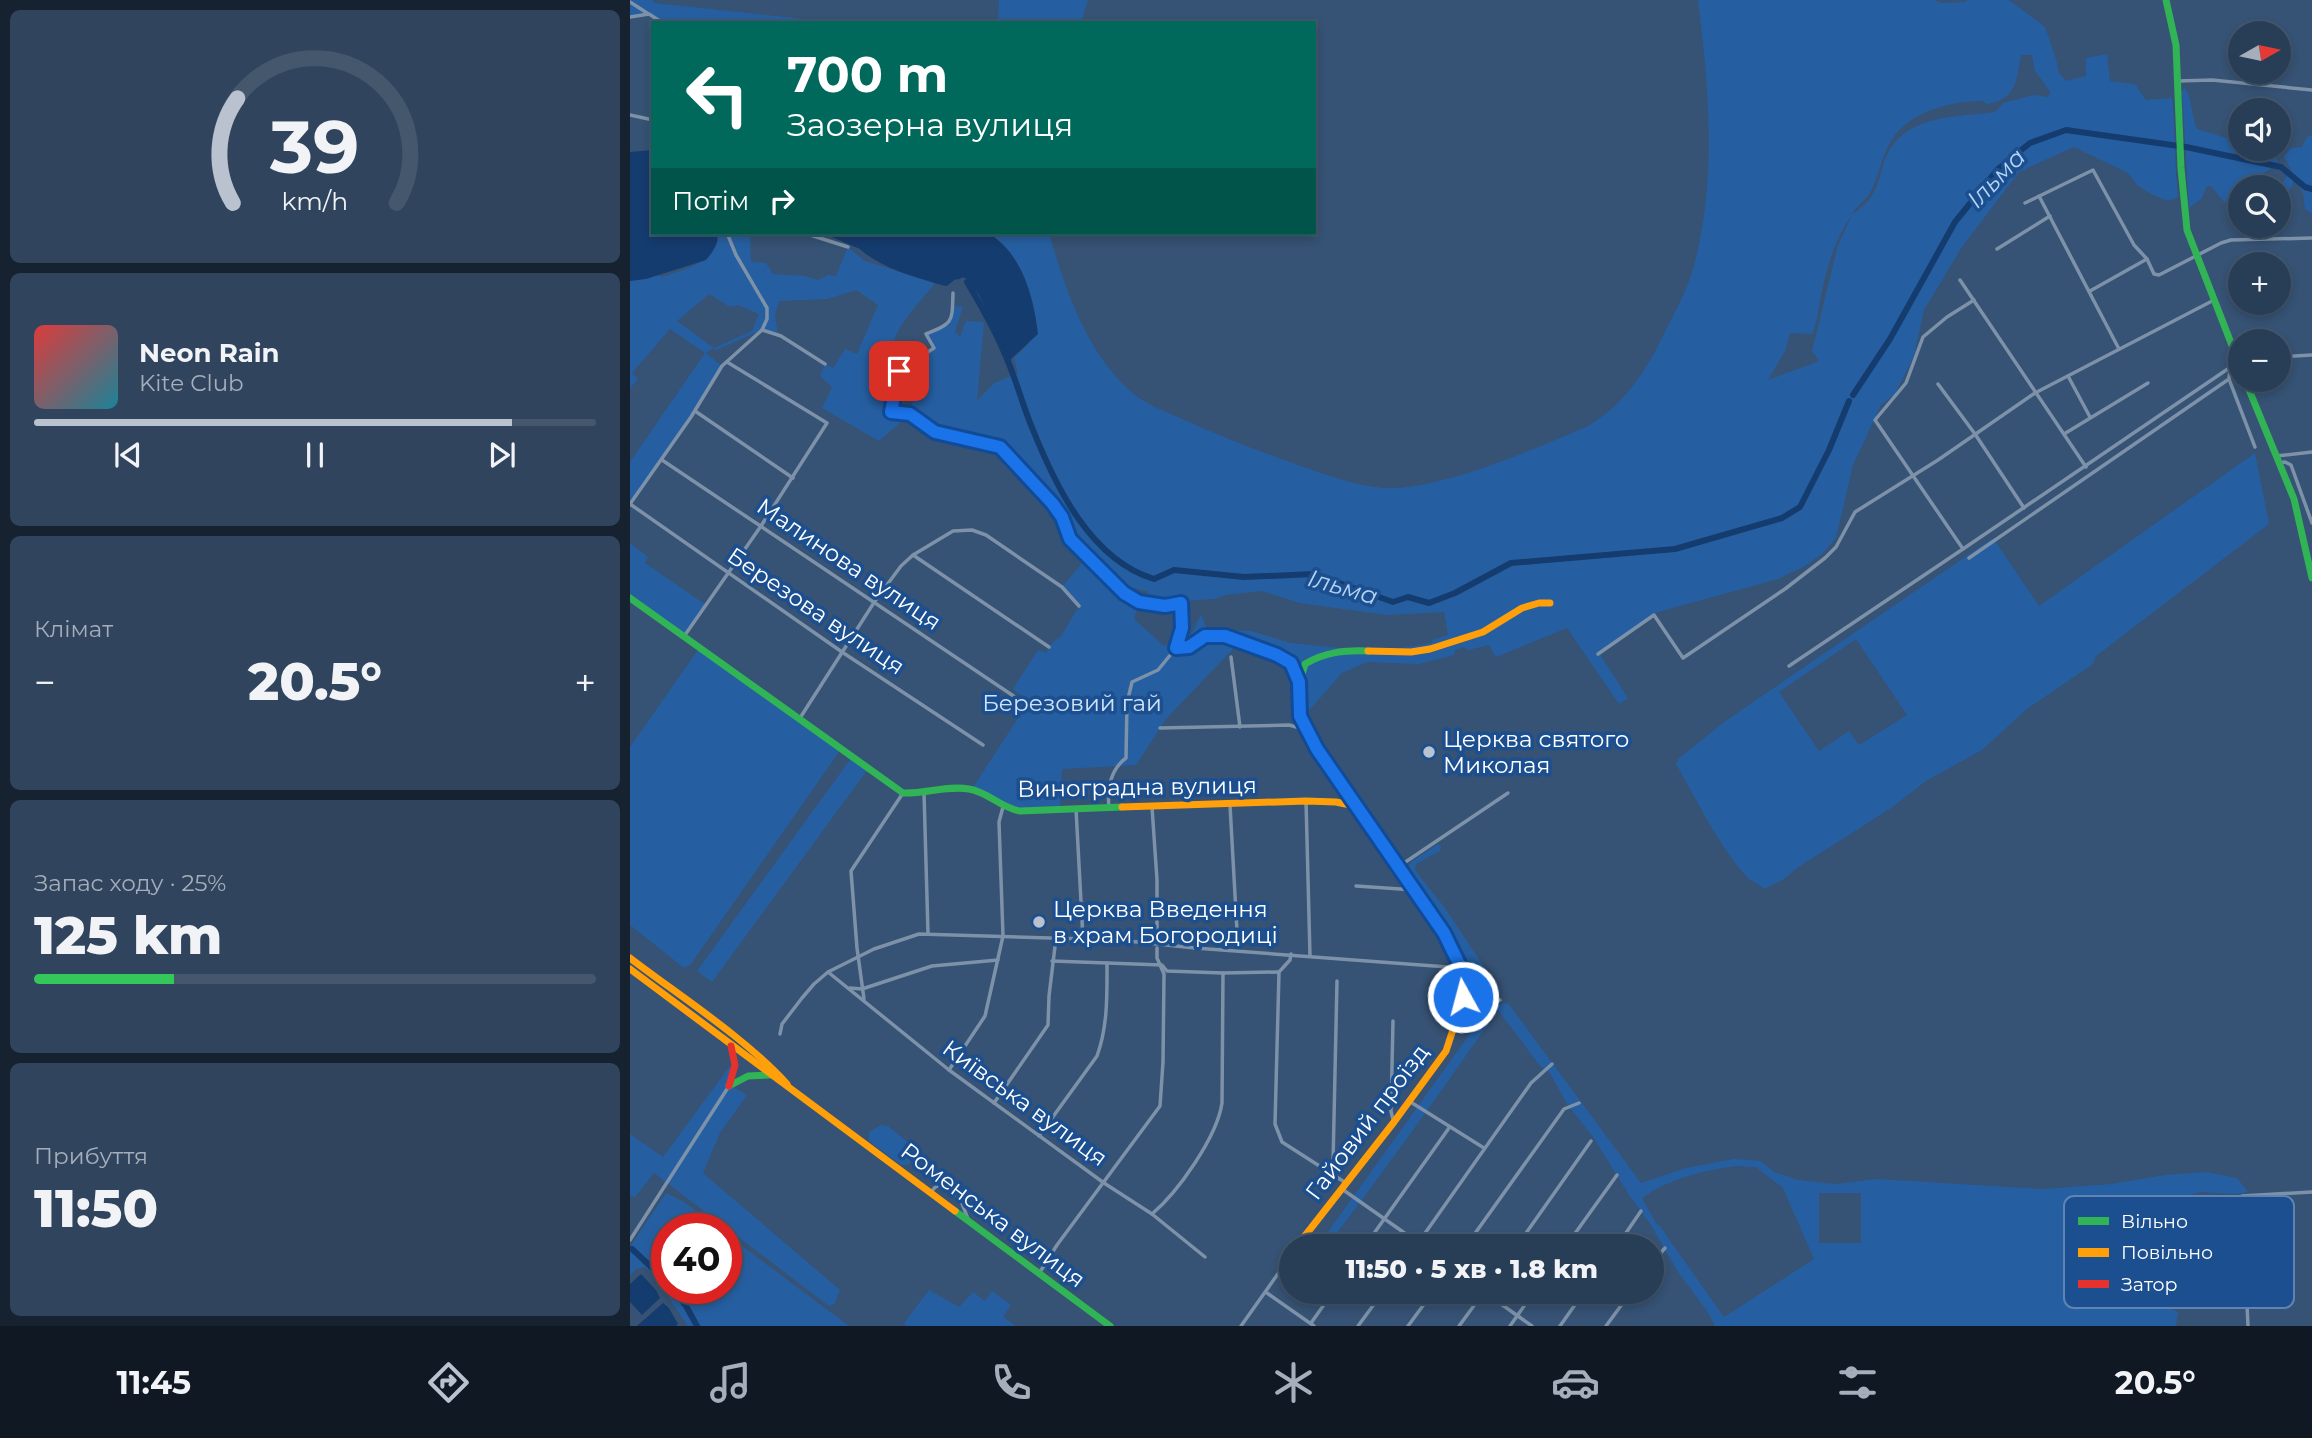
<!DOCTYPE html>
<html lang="uk">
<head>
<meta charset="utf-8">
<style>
  :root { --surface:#283e57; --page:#30455d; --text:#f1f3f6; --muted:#a5aeba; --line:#44576d; --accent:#b9c2ce }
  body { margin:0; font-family:Montserrat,sans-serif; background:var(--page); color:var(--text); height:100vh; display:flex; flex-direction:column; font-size:26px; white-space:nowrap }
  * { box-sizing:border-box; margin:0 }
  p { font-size:23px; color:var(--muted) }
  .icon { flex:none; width:38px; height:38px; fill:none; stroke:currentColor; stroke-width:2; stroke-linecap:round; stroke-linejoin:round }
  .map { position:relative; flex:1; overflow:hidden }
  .sheet { display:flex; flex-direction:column; gap:10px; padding:10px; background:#162230; width:630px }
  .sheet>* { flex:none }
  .top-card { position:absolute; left:21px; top:21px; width:665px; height:214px; border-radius:0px; box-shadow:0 4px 10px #0003,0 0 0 2px var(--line); background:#00695c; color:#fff; overflow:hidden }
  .needle { width:46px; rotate:81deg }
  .controls { position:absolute; left:1598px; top:21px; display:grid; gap:14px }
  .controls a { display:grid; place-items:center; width:63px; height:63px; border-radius:50%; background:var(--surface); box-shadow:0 4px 10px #0003,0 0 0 2px var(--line); font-size:35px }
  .speed { position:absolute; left:21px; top:1213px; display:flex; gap:14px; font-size:35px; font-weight:700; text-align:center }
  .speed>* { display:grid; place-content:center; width:91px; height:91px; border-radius:50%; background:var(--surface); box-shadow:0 4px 10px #0003,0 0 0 2px var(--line); line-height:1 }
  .speed .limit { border:10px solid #d22; background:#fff; color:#111 }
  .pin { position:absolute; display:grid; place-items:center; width:60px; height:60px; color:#fff; margin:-30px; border-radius:14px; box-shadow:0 4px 10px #0006 }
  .me { position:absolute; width:77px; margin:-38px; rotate:353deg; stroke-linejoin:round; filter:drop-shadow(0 0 5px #0008) }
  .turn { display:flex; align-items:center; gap:24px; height:147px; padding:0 21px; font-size:32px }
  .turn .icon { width:91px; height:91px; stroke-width:2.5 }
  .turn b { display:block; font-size:49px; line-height:60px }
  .then { display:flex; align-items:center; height:66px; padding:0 21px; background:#0003; gap:14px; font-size:26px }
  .big { font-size:52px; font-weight:800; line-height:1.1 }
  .sheet .card { flex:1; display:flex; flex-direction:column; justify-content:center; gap:10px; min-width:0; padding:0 24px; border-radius:10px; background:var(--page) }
  .sheet .dial { align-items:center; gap:0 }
  .dial svg { height:182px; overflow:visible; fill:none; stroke:var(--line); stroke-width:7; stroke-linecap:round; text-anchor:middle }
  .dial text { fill:var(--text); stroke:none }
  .song { display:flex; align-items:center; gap:21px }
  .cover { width:84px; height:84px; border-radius:10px; background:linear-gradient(135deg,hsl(0 70% 55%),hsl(190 70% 35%)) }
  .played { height:7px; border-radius:4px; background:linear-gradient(90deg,var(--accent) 85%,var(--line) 85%) }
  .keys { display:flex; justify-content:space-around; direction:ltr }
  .heat { display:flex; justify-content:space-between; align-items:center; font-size:38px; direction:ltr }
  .charge { height:10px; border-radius:5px; background:linear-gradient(90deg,#34c759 25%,var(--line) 0) }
  .trip { position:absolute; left:649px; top:1234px; width:385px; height:70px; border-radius:35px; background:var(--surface); box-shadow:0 4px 10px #0003,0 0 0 2px var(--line); font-weight:800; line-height:70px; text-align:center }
  .dock { display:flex; height:112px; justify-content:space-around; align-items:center; background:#101923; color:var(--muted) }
  .dock .icon { width:49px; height:49px }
  .dock .current { color:var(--accent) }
  .dock b { font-size:32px; color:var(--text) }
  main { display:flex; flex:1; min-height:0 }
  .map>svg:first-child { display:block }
  .green { fill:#265fa1; fill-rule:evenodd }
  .water { fill:#153c6e }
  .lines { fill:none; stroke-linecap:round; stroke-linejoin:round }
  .river { stroke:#153c6e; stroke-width:6 }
  .street { stroke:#7d92a8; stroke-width:3.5 }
  .fast { stroke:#30b455; stroke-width:7 }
  .slow { stroke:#ff9f0a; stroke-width:7 }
  .jam { stroke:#e5322d; stroke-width:7 }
  .route-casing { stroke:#114b97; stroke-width:18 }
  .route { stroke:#1a73e8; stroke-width:12 }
  .poi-dot { fill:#b9c2ce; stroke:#1b4f8f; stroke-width:2.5 }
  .labels { text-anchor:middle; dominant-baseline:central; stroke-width:7; stroke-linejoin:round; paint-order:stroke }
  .street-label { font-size:23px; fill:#fff; stroke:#1b4f8f }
  .park-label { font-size:23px; fill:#cfe3fa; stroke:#1b4f8f }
  .poi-label { font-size:23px; fill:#fff; stroke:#1b4f8f; text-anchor:start }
  .water-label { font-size:24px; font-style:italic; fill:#b5d3f5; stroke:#1b4f8f }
  .key { fill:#1b4f8f; stroke:#5f84b1; stroke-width:2 }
  .key-label { font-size:19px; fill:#fff }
</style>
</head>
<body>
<main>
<section class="sheet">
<div class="card dial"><svg viewBox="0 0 100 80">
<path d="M14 69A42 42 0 1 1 86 69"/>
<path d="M14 69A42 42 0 0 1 16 23" stroke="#b9c2ce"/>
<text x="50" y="56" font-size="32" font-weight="700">39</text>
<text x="50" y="72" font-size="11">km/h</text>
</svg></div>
<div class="card">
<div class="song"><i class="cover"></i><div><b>Neon Rain</b><p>Kite Club</p></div></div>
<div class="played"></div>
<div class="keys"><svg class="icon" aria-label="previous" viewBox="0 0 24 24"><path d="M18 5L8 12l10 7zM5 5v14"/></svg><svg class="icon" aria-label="pause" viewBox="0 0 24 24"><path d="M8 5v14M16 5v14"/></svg><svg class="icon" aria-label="next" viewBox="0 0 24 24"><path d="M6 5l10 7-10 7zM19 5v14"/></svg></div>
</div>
<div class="card"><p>Клімат</p>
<div class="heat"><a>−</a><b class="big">20.5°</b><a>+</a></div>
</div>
<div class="card"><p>Запас ходу · 25%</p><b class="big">125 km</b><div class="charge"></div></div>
<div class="card"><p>Прибуття</p><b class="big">11:50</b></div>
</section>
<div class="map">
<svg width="1682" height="1326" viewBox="0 0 1682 1326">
  <rect width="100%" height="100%" fill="#365274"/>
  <!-- green -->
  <g class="green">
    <polygon points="0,0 23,0 24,3 213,23 31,22 19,14 0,17"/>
    <polygon points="369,0 458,0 451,23 368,23"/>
    <path d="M1068 0H1304L1311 3 1336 2 1337 0H1378L1383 3 1415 27 1426 59 1429 73 1436 81 1456 76V58L1477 54 1480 81 1505 84 1516 100 1542 98C1546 131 1544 163 1548 197L1538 201 1521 194 1507 185 1498 173 1444 147 1389 172 1332 247 1294 310 1284 356 1265 394 1251 405 1223 465 1206 538 1192 554 1175 566 1148 579 1028 612 969 653 998 698 989 704 937 628 866 657 859 645 838 650 833 647 825 650 824 655 788 664 737 662 712 673 676 714 668 716 666 681 660 667 638 657 603 649 536 719 506 765 432 769 430 810H380L342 789 399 701 383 689 408 650 416 653 423 642 431 636 449 606 432 587 458 556 440 539 422 503 370 447 305 432 280 414 249 441 192 408 202 387 190 376 195 364 203 368 215 349 227 354 248 305 226 290 197 299 149 301 145 315 148 335 132 330 86 350 83 348 76 353 92 366 61 417 0 504V462L75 353 40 329 2 373 8 378 0 389V281L28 275 31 277C53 270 90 262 87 233H120L121 262 136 263 143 274 175 276 188 280 198 275 206 276 218 247 235 261 305 283C294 298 261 330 264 348L270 345 282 363 303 348 296 334C314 327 322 328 322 306L333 307 325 331 330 337 336 321 354 322 347 401 364 383 388 373 384 358 398 344 403 334 400 293 388 269 353 233H419C435 289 458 357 505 395 517 404 533 411 548 417 580 432 613 445 646 457 677 468 727 488 758 488 813 489 904 449 956 427 989 409 1012 377 1029 344 1041 319 1056 294 1064 266 1087 178 1079 89 1068 0ZM1391 55H1402L1405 71 1419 90 1420 94 1417 97 1404 95 1373 103 1365 112C1321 118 1268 114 1253 166 1246 190 1244 200 1222 214 1227 205 1237 200 1242 189 1250 172 1253 150 1265 135 1285 110 1323 101 1353 101L1357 104C1386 100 1387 79 1391 55ZM1222 215 1208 245 1182 351 1189 361 1138 380 1156 349 1160 333 1182 334C1188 319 1189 306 1192 291 1197 266 1207 235 1222 215ZM79 294 100 307 108 305 129 314 122 331 84 348 47 321ZM274 369 288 375 280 414 261 411 269 371ZM463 560 497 587 517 591 521 599 530 596 535 606 552 601 585 599 596 595 632 591 669 603 757 615 814 612 818 635 802 640 801 643 766 649 730 650 661 643 621 631 577 629 571 614 555 648 546 647 548 641 534 646 504 619 509 602 480 580Z"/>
    <path d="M1555 88C1563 101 1561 115 1567 129L1607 141 1610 142V149C1623 149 1636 151 1647 159V164L1630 176 1634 184C1644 188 1651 187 1656 177H1661L1663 180 1662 187 1649 199 1648 187H1610V205L1594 202 1581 186H1577L1572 198 1559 208 1552 91Z"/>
    <polygon points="1682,135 1682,213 1675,209 1673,193 1654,156 1661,148 1672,147 1677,137"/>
    <path d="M1625 453 1639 524 1466 656 1463 664 1397 709 1352 750 1296 781 1261 808 1167 868 1154 879 1134 889C1128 883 1122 882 1117 877 1087 844 1068 801 1046 764L1048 759 1094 722 1363 538 1409 606ZM1226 639 1277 715 1229 745 1219 731 1189 751 1149 692Z"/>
    <polygon points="0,543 18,557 15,563 76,605 55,635 0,597"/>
    <polygon points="70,647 211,749 61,964 54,968 0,925 0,747"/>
    <polygon points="222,757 238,769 82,982 67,971"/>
    <polygon points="808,844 811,847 810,851 786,864 785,870 815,908 870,991 866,994 859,994 776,872 781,862"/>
    <path d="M878 1003 1011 1183 1056 1168 1104 1159 1130 1161 1144 1172 1168 1180 1206 1184 1246 1179 1413 1189 1481 1184 1535 1175 1577 1172 1607 1178 1618 1192 1606 1194 1570 1192 1552 1198 1556 1269 1536 1272 1537 1307 1548 1312 1546 1326H1085L1077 1311 1048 1272 1021 1225 1001 1198 963 1137 937 1104 920 1073 910 1066 868 1010C812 1090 756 1169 697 1246H688L849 1021 861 1006 867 1009 870 1004ZM1106 1166 1126 1167 1153 1188 1184 1259 1094 1317 1029 1225H1027L1012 1198C1041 1178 1072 1171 1106 1166ZM1189 1193H1231V1243H1189Z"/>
    <polygon points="100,1066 103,1070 98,1084 117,1095 90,1133 73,1173 210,1290 205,1303 199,1306 24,1173 5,1197 0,1196 0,1134 33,1157"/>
    <polygon points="251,1125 258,1126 280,1144 280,1162 278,1165 271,1165 239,1141 239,1132"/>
    <polygon points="36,1193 54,1202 89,1228 37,1228 37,1288 96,1288 96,1234 219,1326 58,1326 21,1272 14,1267 6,1269 0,1276 0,1247"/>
    <polygon points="299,1290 329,1307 343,1292 355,1301 362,1291 381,1305 373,1317 386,1326 276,1326 274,1323"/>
  </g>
  <!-- water -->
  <g class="water">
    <path d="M23 150V233H87C90 242 82 253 76 260L16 279 0 281V152Z"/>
    <path d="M186 233H358C392 253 404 297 408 334L380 360 349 295 337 279 323 274 319 281 296 277 197 235Z"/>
    <polygon points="11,1274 26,1290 30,1298 12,1315 0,1302 0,1284"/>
    <polygon points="33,1303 39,1308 48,1324 46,1326 7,1326"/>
  </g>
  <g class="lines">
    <!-- river -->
    <g class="river">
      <path d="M232 247C254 266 287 275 316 283L323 277 329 276"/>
      <path d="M337 282C352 307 366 332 377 359 387 382 393 407 403 430 426 487 461 560 524 579L544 570 614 577 684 574 763 602 778 597 799 603 825 593 881 563 1045 549 1152 518 1170 507 1199 450 1219 401"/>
      <polyline points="1223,395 1260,339 1325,222 1368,169 1400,143 1436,130 1556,147 1651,167 1675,187 1682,189"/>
      <polyline points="2,1249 37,1282"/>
      <polyline points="42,1288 56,1306 67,1326"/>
    </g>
    <!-- street -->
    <g class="street">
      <polyline points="0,2 17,13"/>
      <polyline points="0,17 19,14 33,23"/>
      <polyline points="1547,81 1582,80 1682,90"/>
      <polyline points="0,115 23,120"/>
      <polyline points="1409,196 1489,349"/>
      <polyline points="1395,203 1463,170 1504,245 1517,259 1460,291"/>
      <polyline points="174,233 218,247"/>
      <polyline points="1367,249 1420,216"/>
      <polyline points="1517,259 1524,274 1529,275 1591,243 1601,240 1682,238"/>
      <polyline points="1330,280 1456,467"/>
      <path d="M323 293C322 322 324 323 296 334L304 348 269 371 261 412 280 414 305 432 370 447 422 503 432 517 440 539 494 593 509 602 535 606 551 603 552 628 546 648C561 649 568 636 582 635 597 633 646 655 661 663L669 681"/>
      <polyline points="1344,300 1317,317 1293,337 1276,383 1245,420 1333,549 1608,362"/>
      <polyline points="132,330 151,336 195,364"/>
      <polyline points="1648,357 1682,355"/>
      <polyline points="1600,368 1599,379 1625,447"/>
      <polyline points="1438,376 1460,417"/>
      <polyline points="1308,384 1345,434 1394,508"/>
      <polyline points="65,411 163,478"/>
      <polyline points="1434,434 1518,383"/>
      <polyline points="1646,456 1682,452"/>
      <polyline points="32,460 385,697"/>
      <polyline points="1648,463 1655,462 1661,465 1682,523"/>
      <polyline points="0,504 212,652 353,745"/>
      <polyline points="0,504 61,417 92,366 132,330 137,319 137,308 106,255 97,233"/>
      <polyline points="283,555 419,647"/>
      <polyline points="1339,558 1599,379"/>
      <polyline points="55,635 131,526 197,423 97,362"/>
      <polyline points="968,654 1024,615 1053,658 1155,589 1195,558 1206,547 1225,512 1308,460 1405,393 1584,300"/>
      <polyline points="601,657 610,727"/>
      <polyline points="1159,666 1333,549"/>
      <polyline points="170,718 245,601 271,566 283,555 323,531 342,530 356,535 432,587 449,606"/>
      <polyline points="530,728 659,725 677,730"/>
      <polyline points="294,793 298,933"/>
      <polyline points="676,801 680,956"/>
      <polyline points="600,805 608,949"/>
      <polyline points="522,807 527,880 527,943"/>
      <path d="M479 808C477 788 480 770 496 758L497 703 502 682 528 670 546 648"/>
      <polyline points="446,809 453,939"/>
      <polyline points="768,867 878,793"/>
      <polyline points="726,886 785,890"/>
      <polyline points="661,954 660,960 649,972 645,1124 652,1142 716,1183"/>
      <polyline points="422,961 532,965 537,971 593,973 648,972"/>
      <polyline points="198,972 319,1070 474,1183 522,1214 575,1257"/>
      <polyline points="220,988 232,989 302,966 368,960"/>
      <polyline points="234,999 227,948 221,871 273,793"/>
      <path d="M828 1016C845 1017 855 1005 870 1000"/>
      <polyline points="763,1021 761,1111 763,1120"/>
      <polyline points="150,1034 152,1024 172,998 184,984 198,972 244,949 289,934 488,940 565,948 831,968"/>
      <polyline points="319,1070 355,1016 373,936 369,822 373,807"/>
      <polyline points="779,1101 854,1148"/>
      <polyline points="364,1103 418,1025 419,996 426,938"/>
      <path d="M409 1136 467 1056C478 1026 477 994 477 963"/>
      <polyline points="706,1174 703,1164 707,981"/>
      <polyline points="712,1189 793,1246"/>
      <path d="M301 1193C305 1185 310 1184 318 1185L331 1201 338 1219"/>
      <path d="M522 1214C548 1192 587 1137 592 1103L593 973"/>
      <polyline points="0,1240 99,1086"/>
      <polyline points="735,1246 819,1128"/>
      <polyline points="786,1246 901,1083 922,1064"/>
      <polyline points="836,1246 934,1109 949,1103"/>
      <polyline points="887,1246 961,1141"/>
      <polyline points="936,1246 987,1175"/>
      <polyline points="987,1246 1011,1211"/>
      <polyline points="1022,1263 1035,1248"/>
      <polyline points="410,1272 427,1245 530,1106 533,1062 534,974 527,958 527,948"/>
      <polyline points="637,1293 684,1326"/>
      <polyline points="681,1323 703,1292"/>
      <polyline points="611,1326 662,1254"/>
      <polyline points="728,1326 753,1292"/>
      <polyline points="778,1326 803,1292"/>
      <polyline points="829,1326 854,1292 902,1326"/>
      <polyline points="880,1326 904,1292"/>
      <polyline points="930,1326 954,1292"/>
      <polyline points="976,1326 1001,1292"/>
      <polyline points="1618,1326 1612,1196 1682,1192"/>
    </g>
    <!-- fast -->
    <g class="fast">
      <polyline points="1536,0 1546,45 1551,168 1557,230 1610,366"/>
      <polyline points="1615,380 1664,499 1682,578"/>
      <path d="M0 598 273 793C295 794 318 785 339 789 358 792 371 808 390 811L492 807"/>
      <path d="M738 651C715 650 695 652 675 664 663 701 670 716 687 749L814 933 831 968 833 997 831 1005"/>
      <polyline points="99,1086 118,1076 140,1075"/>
      <polyline points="325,1211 480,1326"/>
    </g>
    <!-- slow -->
    <g class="slow">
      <polyline points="738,651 781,652 800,649 853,632 892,608 909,603 920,603"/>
      <polyline points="492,807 676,801 706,802 725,806"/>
      <path d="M0 958C51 997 114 1037 157 1084"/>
      <polyline points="0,969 325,1211"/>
      <polyline points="667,1246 764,1122 816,1051 831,1005"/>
    </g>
    <!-- jam -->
    <polyline class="jam" points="99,1086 105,1065 101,1046"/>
  </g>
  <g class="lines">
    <defs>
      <polyline id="route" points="269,371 261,412 280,414 305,432 370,447 422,503 432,517 440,539 494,593 509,602 535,606 551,603 552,628 546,648 559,647 575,636 595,636 647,655 661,663 669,682 670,716 687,749 814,933 831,968 833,997"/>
    </defs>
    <!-- route casing -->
    <use href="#route" class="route-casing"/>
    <!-- route -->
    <use href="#route" class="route"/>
  </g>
  <!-- markers -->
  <g class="poi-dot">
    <circle cx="799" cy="752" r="7"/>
    <circle cx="409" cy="922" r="7"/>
  </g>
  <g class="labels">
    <!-- street labels -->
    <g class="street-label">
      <text transform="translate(219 564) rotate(34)">Малинова вулиця</text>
      <text transform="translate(186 611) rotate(34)">Березова вулиця</text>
      <text transform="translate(507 787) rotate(-1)">Виноградна вулиця</text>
      <text transform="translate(395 1103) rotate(36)">Київська вулиця</text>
      <text transform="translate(737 1122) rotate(-53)">Гайовий проїзд</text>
      <text transform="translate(363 1215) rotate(37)">Роменська вулиця</text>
    </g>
    <!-- park labels -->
    <g class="park-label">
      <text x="442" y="703">Березовий гай</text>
    </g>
    <!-- poi labels -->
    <g class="poi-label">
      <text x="813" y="739">Церква святого<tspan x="813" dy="26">Миколая</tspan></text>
      <text x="423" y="909">Церква Введення<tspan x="423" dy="26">в храм Богородиці</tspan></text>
    </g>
    <!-- water labels -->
    <g class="water-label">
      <text transform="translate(1366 178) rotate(-46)">Ільма</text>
      <text transform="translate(713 587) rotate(16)">Ільма</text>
    </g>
  </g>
  <!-- legend -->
  <rect x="1434" y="1196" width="230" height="112" rx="10" class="key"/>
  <rect x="1448" y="1217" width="31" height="8" fill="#30b455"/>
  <rect x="1448" y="1248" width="31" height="9" fill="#ff9f0a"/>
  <rect x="1448" y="1280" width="31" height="8" fill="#e5322d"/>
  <g class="key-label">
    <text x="1491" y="1228">Вільно</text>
    <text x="1491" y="1259">Повільно</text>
    <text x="1491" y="1291">Затор</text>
  </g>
</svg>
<div class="controls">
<a><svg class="needle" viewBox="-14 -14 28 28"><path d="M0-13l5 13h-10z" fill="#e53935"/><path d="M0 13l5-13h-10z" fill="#a5aeba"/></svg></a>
<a><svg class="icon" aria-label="sound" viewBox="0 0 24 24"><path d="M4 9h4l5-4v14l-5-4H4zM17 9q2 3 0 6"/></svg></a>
<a><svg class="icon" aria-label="search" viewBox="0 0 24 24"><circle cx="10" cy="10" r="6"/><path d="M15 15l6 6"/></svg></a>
<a>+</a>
<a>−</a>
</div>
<div class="speed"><div class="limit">40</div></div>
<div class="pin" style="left:269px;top:371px;background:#d93025"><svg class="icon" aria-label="arrive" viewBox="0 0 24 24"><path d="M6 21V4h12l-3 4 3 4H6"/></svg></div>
<svg class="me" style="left:833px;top:997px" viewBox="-20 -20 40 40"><circle r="17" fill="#1a73e8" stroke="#fff" stroke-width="3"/><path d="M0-11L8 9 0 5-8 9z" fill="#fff"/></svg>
<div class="trip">11:50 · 5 хв · 1.8 km</div>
<div class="top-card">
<div class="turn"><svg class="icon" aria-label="left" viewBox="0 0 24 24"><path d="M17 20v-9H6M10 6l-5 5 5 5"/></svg><div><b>700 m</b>Заозерна вулиця</div></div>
<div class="then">Потім<svg class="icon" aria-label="right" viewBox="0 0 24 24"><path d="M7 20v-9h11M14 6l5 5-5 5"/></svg></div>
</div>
</div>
</main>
<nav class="dock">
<b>11:45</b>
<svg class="icon current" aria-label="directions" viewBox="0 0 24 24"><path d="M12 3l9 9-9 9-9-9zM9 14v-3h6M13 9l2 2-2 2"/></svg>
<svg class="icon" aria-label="music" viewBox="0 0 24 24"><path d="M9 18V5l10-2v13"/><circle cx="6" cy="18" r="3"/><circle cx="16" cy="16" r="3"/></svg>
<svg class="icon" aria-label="phone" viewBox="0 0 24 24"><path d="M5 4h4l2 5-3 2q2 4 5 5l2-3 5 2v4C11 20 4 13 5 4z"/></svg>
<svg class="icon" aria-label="climate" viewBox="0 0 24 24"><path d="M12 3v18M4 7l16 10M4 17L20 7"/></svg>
<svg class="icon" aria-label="car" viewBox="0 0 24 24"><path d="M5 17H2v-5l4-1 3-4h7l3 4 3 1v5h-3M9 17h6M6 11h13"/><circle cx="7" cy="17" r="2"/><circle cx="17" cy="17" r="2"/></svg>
<svg class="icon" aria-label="filters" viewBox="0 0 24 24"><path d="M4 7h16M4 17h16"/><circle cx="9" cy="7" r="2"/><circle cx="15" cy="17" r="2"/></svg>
<b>20.5°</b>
</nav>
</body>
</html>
